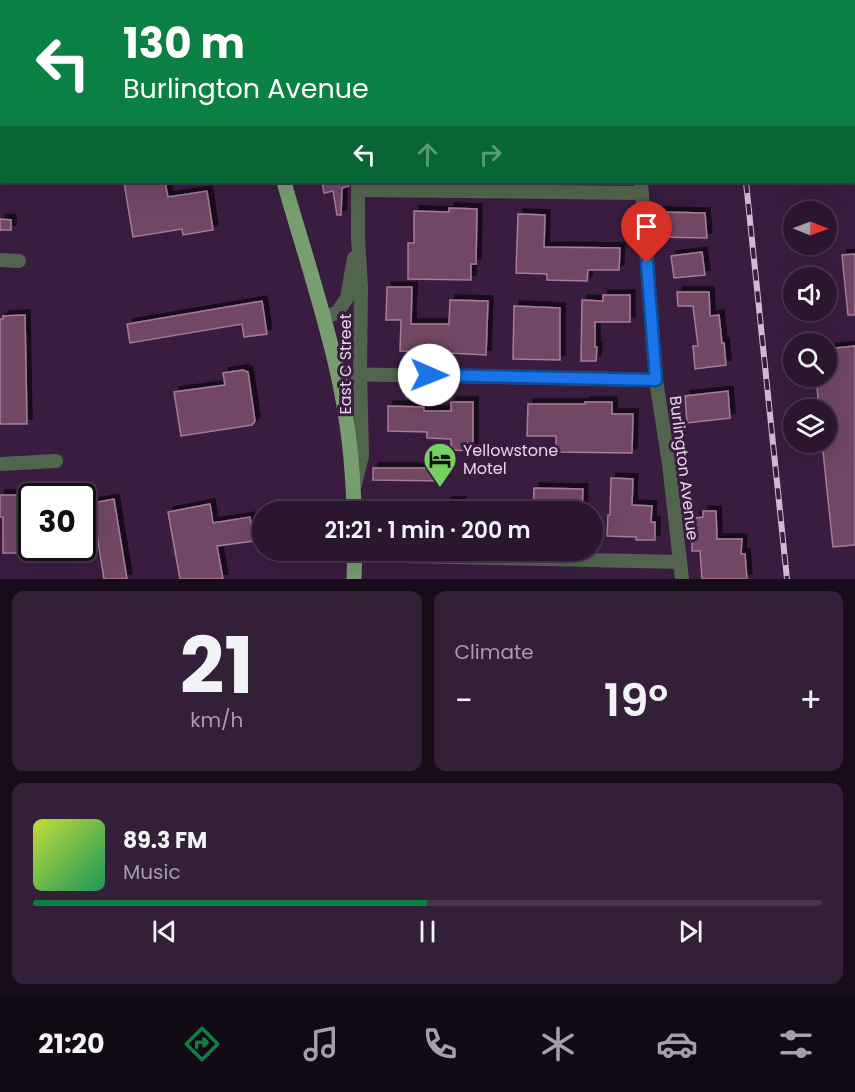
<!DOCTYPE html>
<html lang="en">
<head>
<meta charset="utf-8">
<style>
  :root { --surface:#2b162f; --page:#331f37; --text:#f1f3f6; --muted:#a69faa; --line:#47354b; --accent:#0b8043 }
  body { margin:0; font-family:Poppins,sans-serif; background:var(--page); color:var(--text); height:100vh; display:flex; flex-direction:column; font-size:22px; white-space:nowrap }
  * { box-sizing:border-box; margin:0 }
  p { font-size:20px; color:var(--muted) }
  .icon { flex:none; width:33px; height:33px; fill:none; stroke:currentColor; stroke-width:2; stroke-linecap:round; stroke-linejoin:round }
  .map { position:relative; height:579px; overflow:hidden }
  .panel { display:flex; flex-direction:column; gap:12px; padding:12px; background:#180c1a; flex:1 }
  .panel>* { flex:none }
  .banner { position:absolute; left:0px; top:0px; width:855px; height:183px; box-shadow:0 6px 24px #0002,0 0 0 2px var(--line); background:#0b8043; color:#fff; overflow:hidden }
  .needle { width:39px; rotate:91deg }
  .controls { position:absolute; left:783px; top:201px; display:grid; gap:12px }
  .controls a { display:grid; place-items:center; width:54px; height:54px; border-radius:50%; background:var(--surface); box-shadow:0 6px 24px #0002,0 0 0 2px var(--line); font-size:30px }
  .speed { position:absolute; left:18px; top:483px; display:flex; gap:12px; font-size:30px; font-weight:700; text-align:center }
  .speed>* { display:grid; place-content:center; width:78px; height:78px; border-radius:50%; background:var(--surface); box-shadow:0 6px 24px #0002,0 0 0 2px var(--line); line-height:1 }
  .speed .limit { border:3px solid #111; border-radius:9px; background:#fff; color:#111 }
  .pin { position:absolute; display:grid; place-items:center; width:51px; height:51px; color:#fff; margin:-62px -26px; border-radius:50% 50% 50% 0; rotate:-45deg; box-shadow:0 0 6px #0007 }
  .pin .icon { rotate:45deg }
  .me { position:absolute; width:66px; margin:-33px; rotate:91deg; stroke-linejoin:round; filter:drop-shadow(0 0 4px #0008) }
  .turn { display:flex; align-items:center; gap:21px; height:126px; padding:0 24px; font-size:27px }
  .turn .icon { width:78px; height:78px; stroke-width:2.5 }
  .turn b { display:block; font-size:42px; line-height:51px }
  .lanes { display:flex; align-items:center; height:57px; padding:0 24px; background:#0003; justify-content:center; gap:30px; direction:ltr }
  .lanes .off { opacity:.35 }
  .big { font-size:45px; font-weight:600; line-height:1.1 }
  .panel .card { flex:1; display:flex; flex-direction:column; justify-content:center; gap:9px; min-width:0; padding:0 21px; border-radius:12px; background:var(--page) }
  .panel .dial { align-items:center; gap:0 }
  .dial b { font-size:78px; line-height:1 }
  .song { display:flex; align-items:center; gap:18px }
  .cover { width:72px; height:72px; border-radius:9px; background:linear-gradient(135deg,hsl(70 70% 55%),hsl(150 70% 35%)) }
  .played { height:6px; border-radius:3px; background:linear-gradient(90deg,var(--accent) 50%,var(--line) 50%) }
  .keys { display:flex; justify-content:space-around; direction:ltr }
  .heat { display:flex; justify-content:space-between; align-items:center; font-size:33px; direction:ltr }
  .panel .tiles { flex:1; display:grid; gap:12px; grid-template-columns:1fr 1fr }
  .card:last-child { grid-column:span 2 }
  .trip { position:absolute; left:252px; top:501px; width:351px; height:60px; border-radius:30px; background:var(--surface); box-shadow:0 6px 24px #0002,0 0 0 2px var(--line); font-weight:600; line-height:60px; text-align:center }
  .dock { display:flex; height:96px; justify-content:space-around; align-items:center; background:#110913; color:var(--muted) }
  .dock .icon { width:42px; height:42px }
  .dock .current { color:var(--accent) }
  .dock b { font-size:27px; color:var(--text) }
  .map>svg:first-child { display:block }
  .building { fill:#714763; stroke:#a87b98; stroke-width:1.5; filter:url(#shadow) }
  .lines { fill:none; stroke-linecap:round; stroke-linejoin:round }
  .minor { stroke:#52644e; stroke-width:14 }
  .major { stroke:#789d70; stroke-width:15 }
  .rail-casing { stroke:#cfbcd4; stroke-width:6 }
  .rail { stroke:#391d3f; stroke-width:4; stroke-dasharray:11; stroke-linecap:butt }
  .route-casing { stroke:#114b97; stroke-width:15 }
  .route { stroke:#1a73e8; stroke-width:10 }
  .labels { text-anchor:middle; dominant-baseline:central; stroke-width:6; stroke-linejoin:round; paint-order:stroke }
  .street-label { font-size:16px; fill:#e7d5eb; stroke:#391d3f }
  .poi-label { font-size:16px; fill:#e7d5eb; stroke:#391d3f; text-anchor:start }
</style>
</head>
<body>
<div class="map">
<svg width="855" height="579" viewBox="0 0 855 579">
  <defs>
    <filter id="shadow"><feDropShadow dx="5" dy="-5" stdDeviation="0" flood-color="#0009"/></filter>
  </defs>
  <rect width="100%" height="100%" fill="#391d3f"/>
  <!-- building -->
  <g class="building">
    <polygon points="124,182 165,182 168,197 207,191 213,230 183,235 182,229 133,237"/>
    <polygon points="322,182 349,182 349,186 342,188 341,215 337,215 333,191 324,193"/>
    <polygon points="449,208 477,209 476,264 471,264 471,280 408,279 408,243 414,243 414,211 449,212"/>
    <polygon points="657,212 705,213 707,238 659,237"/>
    <polygon points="518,214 545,215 544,247 620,248 619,270 588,270 587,281 547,280 547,274 516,273"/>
    <polygon points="0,219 11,220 11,230 0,230"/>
    <polygon points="702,252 705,275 674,278 671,256"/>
    <polygon points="855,254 855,315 848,315 842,255"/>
    <polygon points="387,287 412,287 411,324 449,324 450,300 488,301 486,355 448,353 448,352 400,351 401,320 386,320"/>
    <polygon points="677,292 709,292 710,316 719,315 722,343 724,343 726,365 695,369 693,346 698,346 693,306 678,306"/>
    <polygon points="603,295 630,295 630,322 595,322 595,347 597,347 596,361 581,361 582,300 603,301"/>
    <polygon points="262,301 267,334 244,337 242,324 130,343 127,324"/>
    <polygon points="514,306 560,308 560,360 513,359"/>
    <polygon points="25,315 27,424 0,424 0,319 3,319 3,316"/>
    <polygon points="855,346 855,545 833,547 822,442 826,442 826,410 819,410 816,376 826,376 826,349"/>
    <polygon points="243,370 248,372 255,421 252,425 181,436 174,392 225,385 223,373"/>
    <polygon points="728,391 730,418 687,423 685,396"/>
    <polygon points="451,402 473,402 473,451 451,450 451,439 427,438 427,432 388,431 388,406 424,407 424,411 451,411"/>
    <polygon points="585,402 612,402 612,414 633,414 632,453 556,452 556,436 527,436 528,404 585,404"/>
    <polygon points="373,468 445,468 445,481 373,480"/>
    <polygon points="611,478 633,479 632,505 652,506 651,522 655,522 655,540 636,540 636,537 607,536 608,515 610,515"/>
    <polygon points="534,488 583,489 582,512 533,512"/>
    <polygon points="0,495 32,495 32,516 18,516 17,553 3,553 3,517 0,517"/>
    <polygon points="114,499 127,579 104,579 92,503"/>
    <rect x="447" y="502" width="14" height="10"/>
    <polygon points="210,504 213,523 250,517 254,541 217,546 223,579 180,579 168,512"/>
    <polygon points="703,511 716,511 717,539 742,539 741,554 745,554 747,579 702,579 700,551 692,551 692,536 696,536 695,518 703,517"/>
  </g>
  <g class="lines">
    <!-- minor -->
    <g class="minor">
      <polyline points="620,0 620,2"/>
      <polyline points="361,2 361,0"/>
      <polyline points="0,50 2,50"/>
      <polyline points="641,182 656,380 669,464 682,579"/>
      <polyline points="358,190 642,193"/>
      <polyline points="0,260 19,261"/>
      <polyline points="323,317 337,313 347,298 354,258"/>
      <polyline points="338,374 656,380"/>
      <polyline points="0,464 56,461"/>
      <polyline points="355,484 362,456 360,373 361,287 358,238 358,182"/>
      <polyline points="355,555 680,562"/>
    </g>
    <!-- major -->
    <g class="major">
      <polyline points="240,0 240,2"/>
      <path d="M284 182C302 246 324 310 338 375 348 420 353 466 354 512"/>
      <polyline points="354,579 355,550"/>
    </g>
    <defs>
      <g id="rail">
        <polyline points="727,0 727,2"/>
        <polyline points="746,182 787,579"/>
      </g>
    </defs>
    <!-- rail casing -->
    <use href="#rail" class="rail-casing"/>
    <!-- rail -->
    <use href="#rail" class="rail"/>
  </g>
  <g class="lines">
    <defs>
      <polyline id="route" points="429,375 656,380 647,263"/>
    </defs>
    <!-- route casing -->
    <use href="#route" class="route-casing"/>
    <!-- route -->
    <use href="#route" class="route"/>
  </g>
  <!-- icons -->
  <defs>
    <symbol id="hotel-pin" viewBox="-11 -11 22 30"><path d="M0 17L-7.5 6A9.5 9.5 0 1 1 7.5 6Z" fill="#72d25d" stroke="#391d3f"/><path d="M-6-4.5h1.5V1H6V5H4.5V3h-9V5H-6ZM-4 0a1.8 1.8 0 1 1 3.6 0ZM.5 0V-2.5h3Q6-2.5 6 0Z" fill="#111"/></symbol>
  </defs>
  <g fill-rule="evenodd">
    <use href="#hotel-pin" x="421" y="440" width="38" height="52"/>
  </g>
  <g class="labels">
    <!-- street labels -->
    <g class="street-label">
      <text transform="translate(345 364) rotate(-90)">East C Street</text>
      <text transform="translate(684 468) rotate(83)">Burlington Avenue</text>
    </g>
    <!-- poi labels -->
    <g class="poi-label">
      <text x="463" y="450">Yellowstone<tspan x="463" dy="18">Motel</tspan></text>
    </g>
  </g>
</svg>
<div class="controls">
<a><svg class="needle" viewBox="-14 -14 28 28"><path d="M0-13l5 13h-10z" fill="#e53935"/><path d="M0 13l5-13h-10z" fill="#a69faa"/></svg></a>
<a><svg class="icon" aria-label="sound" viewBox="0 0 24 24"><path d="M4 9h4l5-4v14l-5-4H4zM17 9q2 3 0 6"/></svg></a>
<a><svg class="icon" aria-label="search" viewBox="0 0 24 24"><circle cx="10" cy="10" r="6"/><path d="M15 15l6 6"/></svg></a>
<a><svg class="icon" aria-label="layers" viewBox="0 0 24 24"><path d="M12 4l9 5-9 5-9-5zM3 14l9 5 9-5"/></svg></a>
</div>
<div class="speed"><div class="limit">30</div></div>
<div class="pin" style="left:647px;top:263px;background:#d93025"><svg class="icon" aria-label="arrive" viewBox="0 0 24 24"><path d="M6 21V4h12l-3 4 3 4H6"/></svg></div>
<svg class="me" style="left:429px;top:375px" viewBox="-20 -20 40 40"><circle r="19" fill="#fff"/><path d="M0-13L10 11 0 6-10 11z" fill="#1a73e8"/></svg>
<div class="trip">21:21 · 1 min · 200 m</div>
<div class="banner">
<div class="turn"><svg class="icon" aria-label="left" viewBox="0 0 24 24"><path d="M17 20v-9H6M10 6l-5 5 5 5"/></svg><div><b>130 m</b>Burlington Avenue</div></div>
<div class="lanes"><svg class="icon" aria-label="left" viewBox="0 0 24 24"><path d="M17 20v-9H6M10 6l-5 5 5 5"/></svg><svg class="icon off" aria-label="ahead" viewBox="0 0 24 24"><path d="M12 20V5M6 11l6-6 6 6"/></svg><svg class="icon off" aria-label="right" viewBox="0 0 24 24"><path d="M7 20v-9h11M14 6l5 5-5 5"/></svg></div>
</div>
</div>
<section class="panel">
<div class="tiles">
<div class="card dial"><b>21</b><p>km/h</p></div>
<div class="card"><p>Climate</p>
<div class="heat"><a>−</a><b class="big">19°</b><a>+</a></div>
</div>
<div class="card">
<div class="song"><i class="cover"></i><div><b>89.3 FM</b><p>Music</p></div></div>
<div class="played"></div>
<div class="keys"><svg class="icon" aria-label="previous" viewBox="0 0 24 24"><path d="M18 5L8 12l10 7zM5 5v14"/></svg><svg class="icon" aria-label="pause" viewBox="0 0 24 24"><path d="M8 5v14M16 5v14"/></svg><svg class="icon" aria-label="next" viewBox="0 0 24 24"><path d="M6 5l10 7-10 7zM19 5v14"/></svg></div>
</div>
</div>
</section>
<nav class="dock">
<b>21:20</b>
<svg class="icon current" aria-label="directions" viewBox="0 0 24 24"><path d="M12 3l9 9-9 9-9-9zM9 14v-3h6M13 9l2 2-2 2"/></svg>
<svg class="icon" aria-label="music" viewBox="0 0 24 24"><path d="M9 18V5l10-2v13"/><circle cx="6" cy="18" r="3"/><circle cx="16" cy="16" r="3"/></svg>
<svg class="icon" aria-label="phone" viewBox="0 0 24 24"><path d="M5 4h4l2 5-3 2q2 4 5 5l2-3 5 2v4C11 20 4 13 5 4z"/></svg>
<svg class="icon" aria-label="climate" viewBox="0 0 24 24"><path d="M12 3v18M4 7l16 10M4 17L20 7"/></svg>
<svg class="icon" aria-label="car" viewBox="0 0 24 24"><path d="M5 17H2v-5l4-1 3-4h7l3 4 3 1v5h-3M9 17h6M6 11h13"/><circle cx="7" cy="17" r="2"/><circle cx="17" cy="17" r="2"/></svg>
<svg class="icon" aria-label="filters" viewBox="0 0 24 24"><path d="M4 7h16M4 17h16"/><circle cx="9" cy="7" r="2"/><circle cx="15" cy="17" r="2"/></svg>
</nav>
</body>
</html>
